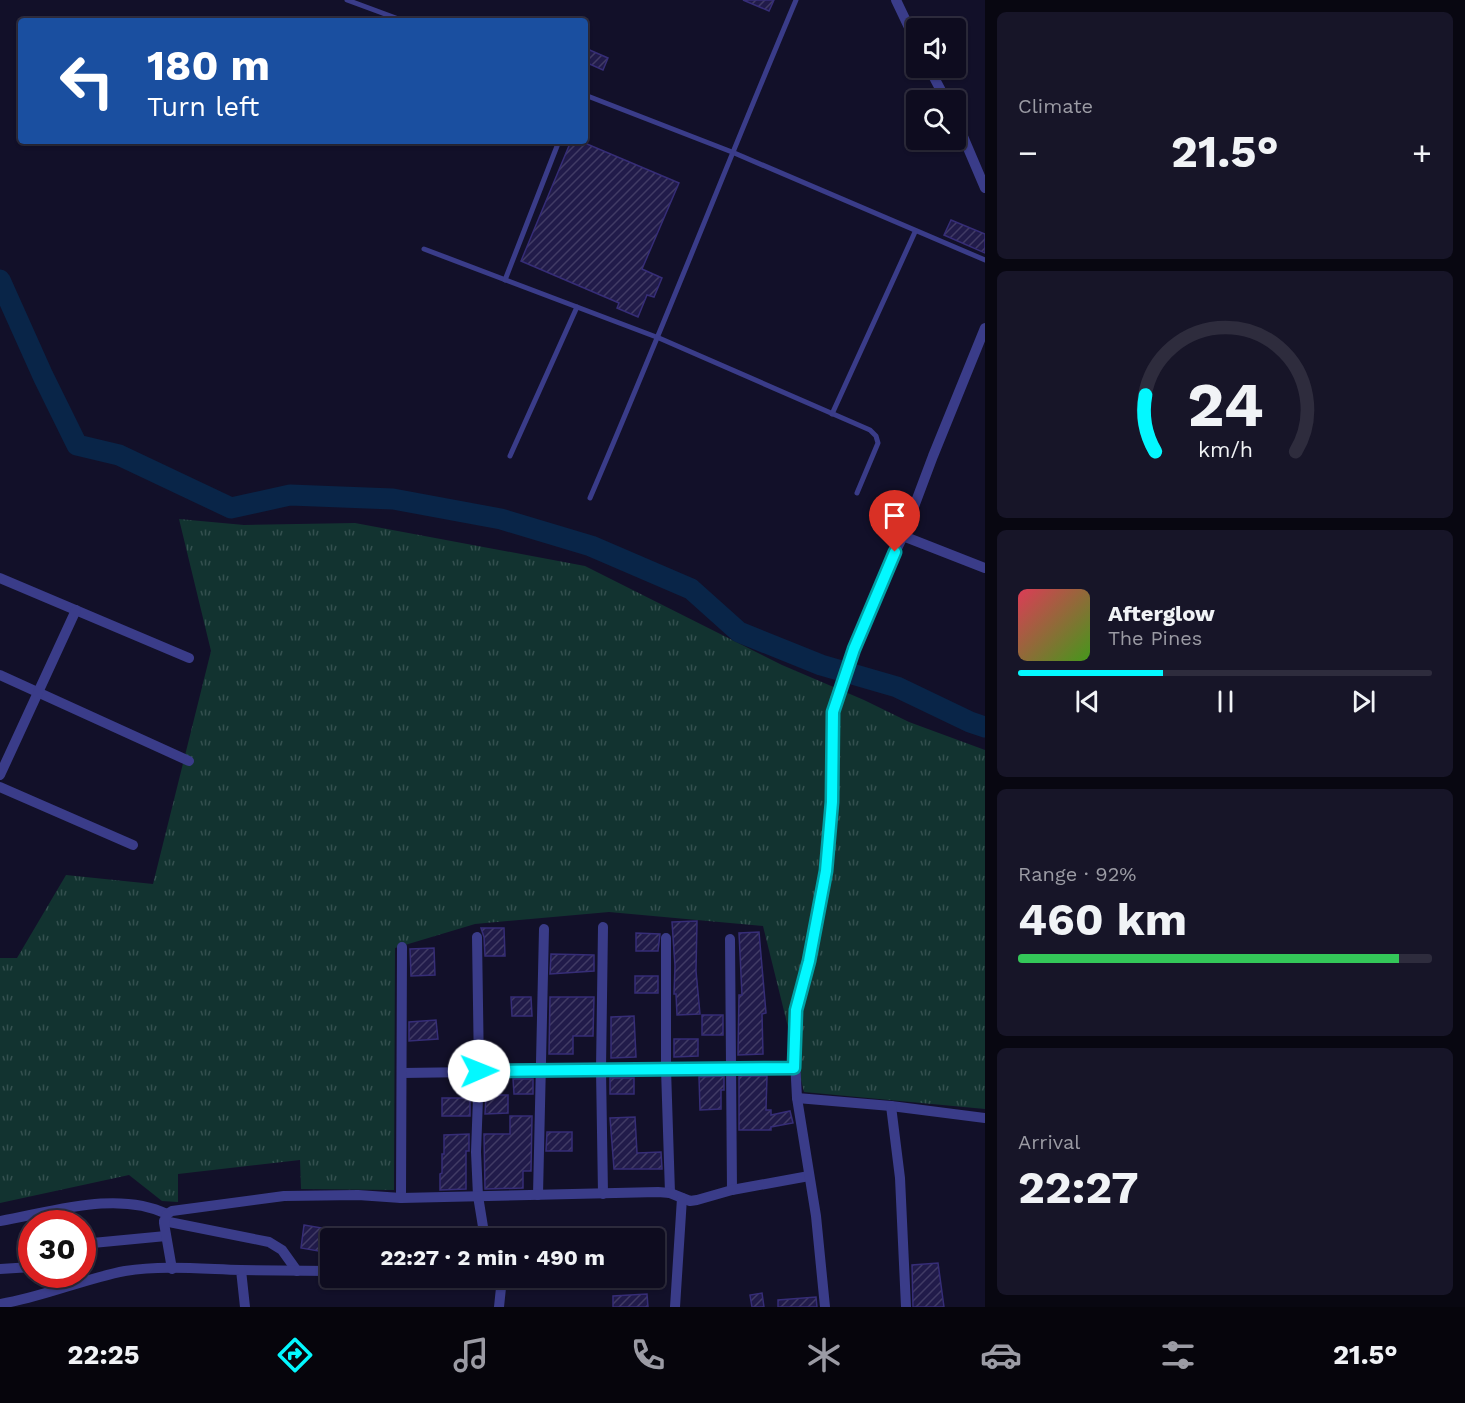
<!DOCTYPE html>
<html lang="en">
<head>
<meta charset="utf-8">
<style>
  :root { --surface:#0e0c1f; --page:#171528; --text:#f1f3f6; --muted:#9b9ba4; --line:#2e2c3d; --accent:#03f8ff }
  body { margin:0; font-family:"Work Sans",sans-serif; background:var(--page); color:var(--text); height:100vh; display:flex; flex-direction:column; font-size:22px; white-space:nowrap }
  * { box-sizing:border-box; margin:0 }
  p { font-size:20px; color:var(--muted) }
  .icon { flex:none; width:33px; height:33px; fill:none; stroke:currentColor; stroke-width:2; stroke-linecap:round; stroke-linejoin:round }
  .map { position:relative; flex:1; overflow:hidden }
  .sheet { display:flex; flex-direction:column; gap:12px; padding:12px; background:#080711; width:480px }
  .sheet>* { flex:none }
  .guide { position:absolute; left:18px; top:18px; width:570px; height:126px; border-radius:6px; box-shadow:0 2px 4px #0004,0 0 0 2px var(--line); background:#1a4fa0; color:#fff; overflow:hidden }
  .buttons { position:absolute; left:906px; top:18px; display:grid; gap:12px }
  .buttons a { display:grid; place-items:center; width:60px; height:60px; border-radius:6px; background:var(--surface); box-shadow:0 2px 4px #0004,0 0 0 2px var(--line); font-size:30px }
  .speed { position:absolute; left:18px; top:1210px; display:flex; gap:12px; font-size:30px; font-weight:700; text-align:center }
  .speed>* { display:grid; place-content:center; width:78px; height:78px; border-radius:50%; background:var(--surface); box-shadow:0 2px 4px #0004,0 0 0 2px var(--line); line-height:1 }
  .speed .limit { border:9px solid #d22; background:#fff; color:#111 }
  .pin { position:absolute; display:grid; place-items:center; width:51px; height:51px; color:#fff; margin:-62px -26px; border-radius:50% 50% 50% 0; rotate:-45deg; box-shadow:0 0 6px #0007 }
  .pin .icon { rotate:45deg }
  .me { position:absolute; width:66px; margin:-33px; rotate:89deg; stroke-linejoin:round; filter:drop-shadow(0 0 4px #0008) }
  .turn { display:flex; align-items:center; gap:21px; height:126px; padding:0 30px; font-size:27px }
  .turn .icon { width:78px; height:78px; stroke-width:2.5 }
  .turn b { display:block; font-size:42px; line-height:51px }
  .big { font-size:45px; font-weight:700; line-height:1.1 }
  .sheet .widget { flex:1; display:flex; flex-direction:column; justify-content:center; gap:9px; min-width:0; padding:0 21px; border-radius:9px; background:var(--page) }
  .sheet .dial { align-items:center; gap:0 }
  .dial svg { height:156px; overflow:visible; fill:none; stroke:var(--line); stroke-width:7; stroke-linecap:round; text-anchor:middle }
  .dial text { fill:var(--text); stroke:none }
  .song { display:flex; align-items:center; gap:18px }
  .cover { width:72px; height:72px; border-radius:9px; background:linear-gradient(135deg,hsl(350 70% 55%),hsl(100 70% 35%)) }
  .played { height:6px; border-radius:3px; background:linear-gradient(90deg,var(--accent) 35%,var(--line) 35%) }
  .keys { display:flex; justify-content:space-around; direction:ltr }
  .heat { display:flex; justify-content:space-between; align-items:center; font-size:33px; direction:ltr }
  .charge { height:9px; border-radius:4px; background:linear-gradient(90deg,#34c759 92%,var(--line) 0) }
  .trip { position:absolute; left:320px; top:1228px; width:345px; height:60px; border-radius:6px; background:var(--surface); box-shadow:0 2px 4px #0004,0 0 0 2px var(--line); font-weight:700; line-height:60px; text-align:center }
  .tab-bar { display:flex; height:96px; justify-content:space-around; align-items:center; background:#06050c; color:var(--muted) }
  .tab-bar .icon { width:42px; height:42px }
  .tab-bar .active { color:var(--accent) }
  .tab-bar b { font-size:27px; color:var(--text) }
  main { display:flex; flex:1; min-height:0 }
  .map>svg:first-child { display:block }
  .grass { fill:url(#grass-tufts) }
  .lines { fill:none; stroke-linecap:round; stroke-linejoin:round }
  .river { stroke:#092548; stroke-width:21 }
  .building { fill:url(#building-hatch); stroke:#362d77; stroke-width:1.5 }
  .lane { stroke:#3a3c89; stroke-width:5 }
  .street { stroke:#3a3c89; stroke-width:10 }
  .route-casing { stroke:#02a1a6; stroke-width:15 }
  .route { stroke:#03f8ff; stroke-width:10 }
</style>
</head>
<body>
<main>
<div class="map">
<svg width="985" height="1307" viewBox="0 0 985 1307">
  <defs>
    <pattern id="grass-tufts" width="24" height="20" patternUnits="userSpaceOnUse" patternTransform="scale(1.5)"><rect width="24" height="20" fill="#123330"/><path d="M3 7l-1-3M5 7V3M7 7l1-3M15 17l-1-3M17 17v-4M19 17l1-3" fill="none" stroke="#34504f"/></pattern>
    <pattern id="building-hatch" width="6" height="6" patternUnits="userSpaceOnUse" patternTransform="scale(1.5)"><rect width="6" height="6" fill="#211b4a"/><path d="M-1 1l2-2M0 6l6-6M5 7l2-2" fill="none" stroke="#413b65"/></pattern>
  </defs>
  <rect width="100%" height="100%" fill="#121029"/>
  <!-- grass -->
  <polygon class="grass" points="179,519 244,525 355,523 585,566 782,665 864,700 909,722 985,750 985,1109 804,1092 763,926 609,912 475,924 395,948 394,1190 301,1189 300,1160 178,1174 178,1202 162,1201 129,1175 0,1203 0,958 17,958 66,875 153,884 211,651"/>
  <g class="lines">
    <!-- river -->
    <polyline class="river" points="0,280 43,376 77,445 119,455 231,508 290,495 393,499 501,519 591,546 691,589 739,632 821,665 897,687 970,722 985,727"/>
  </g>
  <!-- building -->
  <g class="building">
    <polygon points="743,0 774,0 769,11"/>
    <polygon points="585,48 608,58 603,70 585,62"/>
    <polygon points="571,141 580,141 679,183 642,269 662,278 654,297 647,295 638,317 617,308 619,303 521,261"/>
    <polygon points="951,220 985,234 985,253 944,235"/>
    <polygon points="697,921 696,971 700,1014 677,1015 676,994 674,994 675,966 672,922"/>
    <polygon points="481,928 504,928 505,956 485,956 484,937"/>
    <polygon points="759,932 766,1013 762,1014 763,1054 738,1055 739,995 742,995 739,933"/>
    <polygon points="636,933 660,934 658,951 636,951"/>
    <polygon points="434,948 435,975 411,976 410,949"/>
    <polygon points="551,954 594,955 594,971 550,974"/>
    <rect x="635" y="976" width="23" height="17"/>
    <polygon points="511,997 531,997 532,1016 512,1016"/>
    <polygon points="550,997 594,997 593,1036 573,1036 573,1054 549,1054"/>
    <rect x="702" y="1015" width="21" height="20"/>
    <polygon points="634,1016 636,1057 611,1058 611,1017"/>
    <polygon points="436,1020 438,1039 409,1041 409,1022"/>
    <polygon points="674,1039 698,1039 698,1056 674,1057"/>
    <polygon points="724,1076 724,1090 721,1090 721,1109 700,1110 699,1077"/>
    <polygon points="739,1076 767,1076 766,1110 771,1110 771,1115 790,1111 793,1123 771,1127 771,1130 739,1130"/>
    <rect x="610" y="1078" width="24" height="16"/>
    <polygon points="513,1079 533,1079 533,1094 514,1094"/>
    <polygon points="486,1095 508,1095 508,1113 485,1114"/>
    <rect x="442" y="1098" width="28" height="18"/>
    <polygon points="510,1116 532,1116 531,1171 523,1171 523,1188 485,1189 484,1134 510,1134"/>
    <polygon points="635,1117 637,1153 661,1152 662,1169 614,1169 610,1118"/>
    <polygon points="547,1132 572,1132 572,1151 546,1151"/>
    <polygon points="469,1134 469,1151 466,1151 466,1189 440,1190 440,1174 442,1173 442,1154 444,1154 444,1135"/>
    <polygon points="304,1225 328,1229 324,1252 301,1248"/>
    <polygon points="938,1263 944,1307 913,1307 912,1265"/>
    <polygon points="762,1293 764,1307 752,1307 750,1295"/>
    <polygon points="647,1294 648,1307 613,1307 613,1296"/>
    <polygon points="816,1297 817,1307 778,1307 778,1300"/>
  </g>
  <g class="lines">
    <!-- lane -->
    <g class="lane">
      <polyline points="347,0 404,21"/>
      <polyline points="585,95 732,152 985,260"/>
      <polyline points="424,249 659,338 870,430 876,436 878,443 857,493"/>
      <polyline points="505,280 559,141"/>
      <polyline points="832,414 915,232"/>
      <polyline points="510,456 577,307"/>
      <path d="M590 498C661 333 726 166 796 0"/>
    </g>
    <!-- street -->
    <g class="street">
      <polyline points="896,0 916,42"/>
      <polyline points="929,68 946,100"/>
      <polyline points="956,120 985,188"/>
      <polyline points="903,536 985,568"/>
      <polyline points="0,578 189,658"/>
      <polyline points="0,675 189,761"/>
      <polyline points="0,775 76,610"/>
      <polyline points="0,787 133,845"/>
      <polyline points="603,927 601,1070 603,1194"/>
      <polyline points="477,937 479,1071 476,1152 478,1196 485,1239"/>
      <polyline points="666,938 666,1069 670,1193"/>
      <polyline points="730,939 732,1190"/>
      <polyline points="402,1073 794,1068"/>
      <polyline points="797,1098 891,1106 985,1118"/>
      <polyline points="891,1106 900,1178 906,1307"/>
      <polyline points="538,1195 544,929"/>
      <polyline points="401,1198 402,947"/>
      <path d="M0 1221C52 1212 117 1190 167 1214"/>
      <polyline points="164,1221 269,1242 282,1250 297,1271"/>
      <polyline points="612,1239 638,1237"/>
      <polyline points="82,1244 166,1236"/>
      <polyline points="0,1269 32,1267"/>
      <polyline points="172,1269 164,1223 167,1214 172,1211 284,1196 358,1195 401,1198 658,1192 670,1193 690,1201 697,1200 732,1190 809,1176"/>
      <polyline points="241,1270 330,1271"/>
      <path d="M0 1304C43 1297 83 1279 125 1271 163 1265 203 1269 241 1270L245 1307"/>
      <polyline points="499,1307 502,1278"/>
      <polyline points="675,1307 682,1198"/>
      <polyline points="825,1307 816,1216 797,1098 794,1041 796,1010 809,961 826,871 832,802 833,712 853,649 887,569 903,536 933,456 985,328"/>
    </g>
  </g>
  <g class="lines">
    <defs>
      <polyline id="route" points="479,1071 794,1068 796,1010 809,961 826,871 832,802 833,712 854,649 895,552"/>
    </defs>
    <!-- route casing -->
    <use href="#route" class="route-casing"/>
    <!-- route -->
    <use href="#route" class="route"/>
  </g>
</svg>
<div class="buttons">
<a><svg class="icon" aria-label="sound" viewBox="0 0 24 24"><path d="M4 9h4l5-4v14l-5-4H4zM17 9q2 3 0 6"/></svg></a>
<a><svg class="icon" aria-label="search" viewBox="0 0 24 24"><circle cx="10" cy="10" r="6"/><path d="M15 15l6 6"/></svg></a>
</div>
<div class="speed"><div class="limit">30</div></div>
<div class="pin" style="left:895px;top:552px;background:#d93025"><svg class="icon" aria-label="arrive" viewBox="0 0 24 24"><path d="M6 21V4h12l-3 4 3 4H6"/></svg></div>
<svg class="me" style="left:479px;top:1071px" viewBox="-20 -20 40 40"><circle r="19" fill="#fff"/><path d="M0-13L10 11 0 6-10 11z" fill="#03f8ff"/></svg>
<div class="trip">22:27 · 2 min · 490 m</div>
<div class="guide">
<div class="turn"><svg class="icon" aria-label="left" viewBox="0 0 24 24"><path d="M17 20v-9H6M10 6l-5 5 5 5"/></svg><div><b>180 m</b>Turn left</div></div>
</div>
</div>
<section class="sheet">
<div class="widget"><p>Climate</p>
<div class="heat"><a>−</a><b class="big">21.5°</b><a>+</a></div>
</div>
<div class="widget dial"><svg viewBox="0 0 100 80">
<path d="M14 69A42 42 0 1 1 86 69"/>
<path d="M14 69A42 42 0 0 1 9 40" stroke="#03f8ff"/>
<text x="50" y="56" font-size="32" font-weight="700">24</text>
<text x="50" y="72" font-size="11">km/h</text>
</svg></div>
<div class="widget">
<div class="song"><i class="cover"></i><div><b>Afterglow</b><p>The Pines</p></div></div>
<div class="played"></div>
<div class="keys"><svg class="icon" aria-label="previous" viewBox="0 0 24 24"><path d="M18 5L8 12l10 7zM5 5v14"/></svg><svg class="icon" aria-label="pause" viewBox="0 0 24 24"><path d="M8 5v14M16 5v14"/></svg><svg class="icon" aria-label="next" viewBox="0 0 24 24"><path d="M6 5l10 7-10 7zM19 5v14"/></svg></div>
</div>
<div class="widget"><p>Range · 92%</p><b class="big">460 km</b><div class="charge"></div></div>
<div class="widget"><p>Arrival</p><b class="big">22:27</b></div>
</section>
</main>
<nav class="tab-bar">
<b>22:25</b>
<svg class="icon active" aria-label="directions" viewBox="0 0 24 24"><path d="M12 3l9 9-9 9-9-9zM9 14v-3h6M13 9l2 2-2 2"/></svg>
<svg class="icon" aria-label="music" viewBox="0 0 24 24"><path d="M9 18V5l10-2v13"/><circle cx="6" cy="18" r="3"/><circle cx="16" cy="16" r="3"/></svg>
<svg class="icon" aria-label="phone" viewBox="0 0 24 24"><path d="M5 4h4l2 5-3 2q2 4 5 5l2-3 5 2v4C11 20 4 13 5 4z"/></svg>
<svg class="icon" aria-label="climate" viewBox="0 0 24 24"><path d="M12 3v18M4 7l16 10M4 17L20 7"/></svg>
<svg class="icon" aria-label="car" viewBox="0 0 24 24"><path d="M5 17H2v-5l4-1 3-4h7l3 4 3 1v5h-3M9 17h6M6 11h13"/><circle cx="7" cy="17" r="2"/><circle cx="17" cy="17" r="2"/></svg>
<svg class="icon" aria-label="filters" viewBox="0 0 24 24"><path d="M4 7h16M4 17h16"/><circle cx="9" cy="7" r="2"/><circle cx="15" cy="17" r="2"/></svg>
<b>21.5°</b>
</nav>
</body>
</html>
